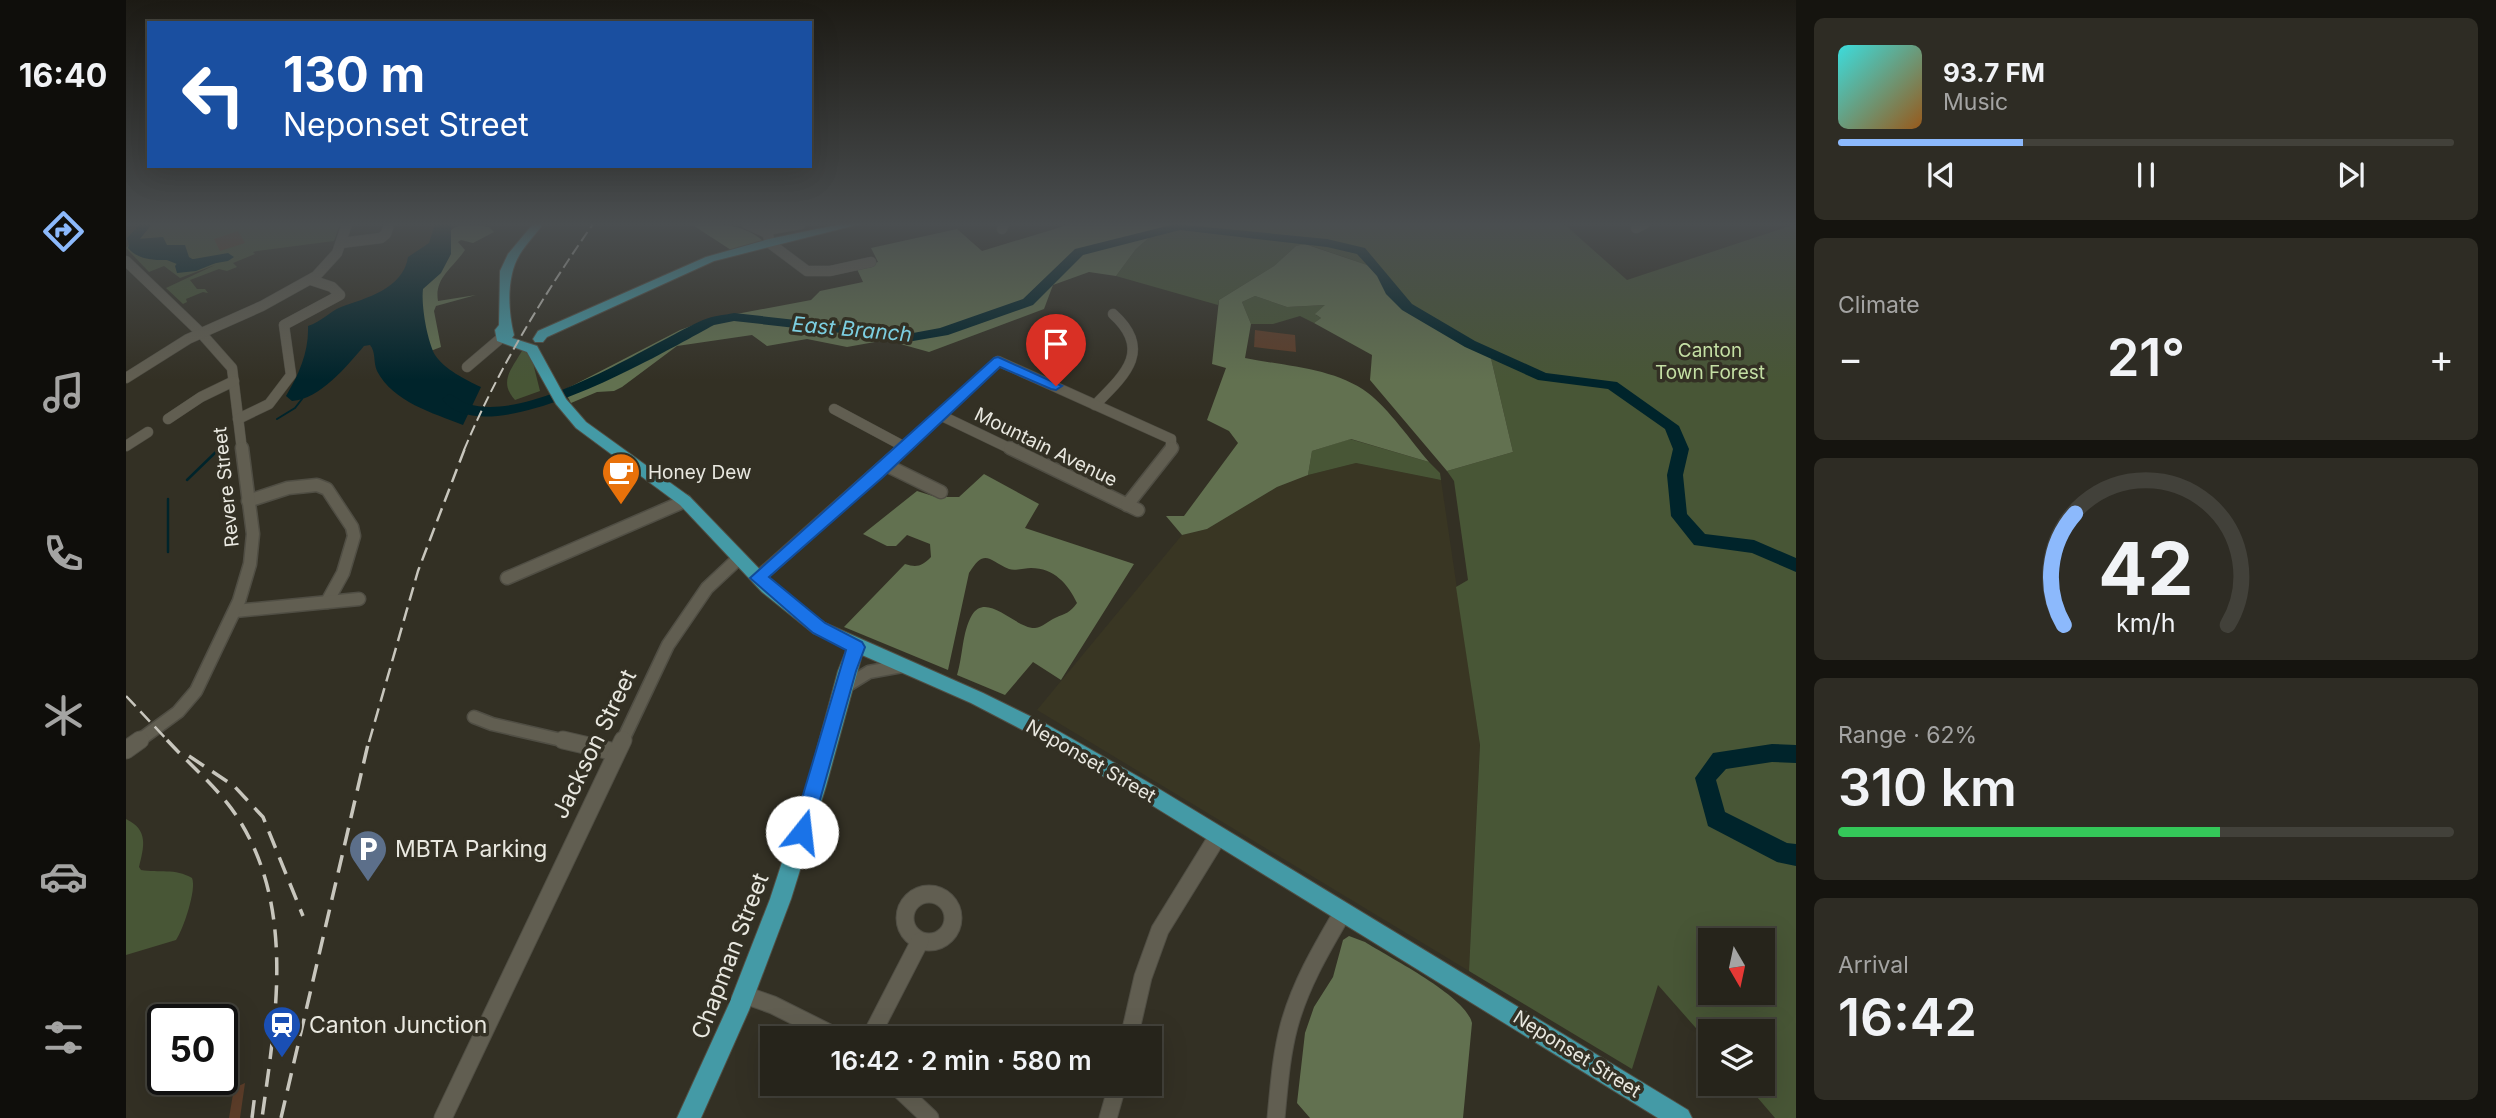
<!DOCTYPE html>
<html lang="en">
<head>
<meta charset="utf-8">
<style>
  :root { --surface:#26241b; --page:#2e2c24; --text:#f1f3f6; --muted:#a4a4a3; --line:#42413a; --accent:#8cb9fc }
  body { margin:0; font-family:Inter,sans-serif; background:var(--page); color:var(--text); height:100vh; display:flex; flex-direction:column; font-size:26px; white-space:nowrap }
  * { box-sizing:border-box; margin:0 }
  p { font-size:23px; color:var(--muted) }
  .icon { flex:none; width:38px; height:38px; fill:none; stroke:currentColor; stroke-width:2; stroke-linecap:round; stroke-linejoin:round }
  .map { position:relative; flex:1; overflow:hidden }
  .drawer { display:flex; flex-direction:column; gap:18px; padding:18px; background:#15140f; width:700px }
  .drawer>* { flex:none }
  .guide { position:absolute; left:21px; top:21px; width:665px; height:147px; border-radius:0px; box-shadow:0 7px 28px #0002,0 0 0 2px var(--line); background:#1a4fa0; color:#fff; overflow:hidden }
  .needle { width:46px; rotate:171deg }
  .tools { position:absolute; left:1572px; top:928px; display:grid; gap:14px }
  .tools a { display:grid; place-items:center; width:77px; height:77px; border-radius:0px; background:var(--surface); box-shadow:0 7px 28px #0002,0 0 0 2px var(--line); font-size:35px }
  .speed { position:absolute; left:21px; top:1004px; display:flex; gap:14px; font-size:35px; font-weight:700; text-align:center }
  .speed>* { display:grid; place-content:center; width:91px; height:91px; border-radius:50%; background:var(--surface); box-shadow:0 7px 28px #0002,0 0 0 2px var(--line); line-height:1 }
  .speed .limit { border:4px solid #111; border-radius:10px; background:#fff; color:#111 }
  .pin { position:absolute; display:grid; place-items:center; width:60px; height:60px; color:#fff; margin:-72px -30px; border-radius:50% 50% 50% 0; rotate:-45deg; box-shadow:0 0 7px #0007 }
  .pin .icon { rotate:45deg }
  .me { position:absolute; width:77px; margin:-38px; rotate:16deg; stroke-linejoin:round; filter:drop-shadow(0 0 5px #0008) }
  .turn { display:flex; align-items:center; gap:24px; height:147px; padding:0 21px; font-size:32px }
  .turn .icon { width:91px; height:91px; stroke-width:2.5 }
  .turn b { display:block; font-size:49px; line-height:60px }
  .big { font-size:52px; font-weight:600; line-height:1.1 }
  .drawer .card { flex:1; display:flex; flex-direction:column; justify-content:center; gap:10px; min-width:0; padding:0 24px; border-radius:10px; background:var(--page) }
  .drawer .dial { align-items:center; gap:0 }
  .dial svg { height:182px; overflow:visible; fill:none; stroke:var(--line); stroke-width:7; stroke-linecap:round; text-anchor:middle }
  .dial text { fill:var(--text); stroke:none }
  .song { display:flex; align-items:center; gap:21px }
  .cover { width:84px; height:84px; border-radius:10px; background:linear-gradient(135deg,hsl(180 70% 55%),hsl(30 70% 35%)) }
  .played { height:7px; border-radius:4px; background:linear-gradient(90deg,var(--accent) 30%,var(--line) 30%) }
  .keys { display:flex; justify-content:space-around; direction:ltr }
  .heat { display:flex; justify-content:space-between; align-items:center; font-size:38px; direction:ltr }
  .charge { height:10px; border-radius:5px; background:linear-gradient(90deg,#34c759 62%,var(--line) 0) }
  .trip { position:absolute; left:634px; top:1026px; width:402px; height:70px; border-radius:0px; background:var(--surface); box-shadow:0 7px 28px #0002,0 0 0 2px var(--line); font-weight:600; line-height:70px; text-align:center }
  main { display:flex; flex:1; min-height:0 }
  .menu { display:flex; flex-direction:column; width:126px; justify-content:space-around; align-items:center; background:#0f0e0b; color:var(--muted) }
  .menu .icon { width:49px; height:49px }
  .menu .selected { color:var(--accent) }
  .menu b { font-size:32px; color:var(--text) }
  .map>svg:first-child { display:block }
  .built { fill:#393623 }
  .green { fill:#485636; fill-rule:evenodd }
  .forest { fill:#627150 }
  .water { fill:#00242b }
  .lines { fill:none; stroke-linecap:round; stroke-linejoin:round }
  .stream-far1 { stroke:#00242b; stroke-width:2 }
  .stream { stroke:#00242b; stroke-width:2.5 }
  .river { fill:#00242b; fill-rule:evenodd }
  .building { fill:#5c3d29 }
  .minor-far2-casing { stroke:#504e44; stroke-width:11 }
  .minor-far1-casing { stroke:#504e44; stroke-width:15 }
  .minor-casing { stroke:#504e44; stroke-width:19 }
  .major-casing { stroke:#504e44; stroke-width:2 }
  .minor-far2 { stroke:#615e51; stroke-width:10 }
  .minor-far1 { stroke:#615e51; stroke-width:12 }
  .minor { stroke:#615e51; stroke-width:17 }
  .major { fill:#449aa6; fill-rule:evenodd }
  .rail-far2 { stroke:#c8c6bd; stroke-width:2; stroke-dasharray:11 5; stroke-linecap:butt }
  .rail-far1 { stroke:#c8c6bd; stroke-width:2.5; stroke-dasharray:14 7; stroke-linecap:butt }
  .rail { stroke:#c8c6bd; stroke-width:3.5; stroke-dasharray:18 10; stroke-linecap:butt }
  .route { fill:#1a73e8; stroke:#114b97; stroke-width:2 }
  .labels { text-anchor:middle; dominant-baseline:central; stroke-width:7; stroke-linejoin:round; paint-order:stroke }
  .park-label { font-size:19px; fill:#c4dfa4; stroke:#333024 }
  .street-label { font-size:19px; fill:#e9e8e0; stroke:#333024 }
  .poi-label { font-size:19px; fill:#e9e8e0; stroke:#333024; text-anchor:start }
  .water-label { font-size:21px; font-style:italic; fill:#7ccee0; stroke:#333024 }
  .near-street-label { font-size:23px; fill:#e9e8e0; stroke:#333024 }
  .near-poi-label { font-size:23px; fill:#e9e8e0; stroke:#333024; text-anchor:start }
</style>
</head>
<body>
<main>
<nav class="menu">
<b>16:40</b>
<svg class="icon selected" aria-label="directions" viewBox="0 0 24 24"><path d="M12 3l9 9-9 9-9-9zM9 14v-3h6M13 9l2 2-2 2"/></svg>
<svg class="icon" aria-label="music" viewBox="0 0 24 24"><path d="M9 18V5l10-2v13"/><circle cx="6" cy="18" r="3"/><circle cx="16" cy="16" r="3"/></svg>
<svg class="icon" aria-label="phone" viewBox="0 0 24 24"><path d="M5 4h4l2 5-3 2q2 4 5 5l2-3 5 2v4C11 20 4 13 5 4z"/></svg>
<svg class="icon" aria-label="climate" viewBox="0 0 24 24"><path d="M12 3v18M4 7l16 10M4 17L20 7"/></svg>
<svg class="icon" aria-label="car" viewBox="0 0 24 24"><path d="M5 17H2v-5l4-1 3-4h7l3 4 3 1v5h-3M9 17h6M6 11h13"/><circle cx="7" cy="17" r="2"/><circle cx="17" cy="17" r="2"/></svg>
<svg class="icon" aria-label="filters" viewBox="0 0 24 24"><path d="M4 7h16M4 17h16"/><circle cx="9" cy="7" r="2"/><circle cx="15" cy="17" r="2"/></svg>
</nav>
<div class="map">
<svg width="1670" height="1118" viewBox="0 0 1670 1118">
  <rect width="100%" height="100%" fill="#333024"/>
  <!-- built -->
  <polygon class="built" points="1230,463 1315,480 1354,745 1343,971 911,710 1056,535 1081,529 1151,487 1182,475"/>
  <!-- green -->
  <g class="green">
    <polygon points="23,224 214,224 208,241 131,251 127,252 129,254 107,263 111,267 101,271 93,269 64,280 71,289 79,289 82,293 77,292 60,299 61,302 57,304 40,288 89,265 54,278 38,266 23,272 0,248"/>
    <path d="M1039 224H1438L1501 280 1670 224V1118H1649L1619 1083H1636V1031H1584V1044L1532 985 1506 1069 1343 971 1354 745 1330 587 1342 580 1328 481 1321 471 1387 452 1364 354 1334 341 1314 329 1303 319 1276 305 1263 295 1250 268 1180 244 1170 246 1148 266 1093 300 1092 305 990 276 1010 249ZM1584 940H1636V992H1584Z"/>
    <polygon points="1129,296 1161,307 1200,305 1190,315 1195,318 1188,323 1174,316 1147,324 1125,324 1116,302"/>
    <path d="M397 349 405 355 414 391 389 400C372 381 386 369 397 349Z"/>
    <polygon points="1224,439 1303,462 1314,473 1315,480 1230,463 1182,475 1186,451"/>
    <path d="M0 819C23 830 18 847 13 867L15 870C33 873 49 868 66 878 71 889 57 930 50 940L0 955Z"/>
  </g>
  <!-- forest -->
  <g class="forest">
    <path d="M338 224 363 227 368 232 347 243 335 240 332 242 339 250C327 268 308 278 312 301L350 295 310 306 308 311 315 347 302 352 287 290C300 268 312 230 338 224Z"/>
    <path d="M565 224C589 224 618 223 637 241L605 250Z"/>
    <polygon points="945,224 1039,224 1010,249 990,276 963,272 927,285 918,309 803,352 760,340 721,347 681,339 641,346 626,335 551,346 496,387 488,391 471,392 445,403 438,390 554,330 584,319 685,300 694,291 737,282 730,267 752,262 745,248 831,229 856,251"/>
    <path d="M1179 244 1250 268 1263 295 1276 305 1303 319 1314 329 1334 341 1364 354 1387 452 1321 471 1244 380 1246 355 1188 323 1195 318 1189 314 1199 305 1161 307 1129 296 1116 302 1125 324 1119 358C1159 366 1209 368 1242 393 1262 408 1286 442 1303 462L1225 439 1186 451 1182 475 1151 487 1081 529 1056 535 1040 516H1058L1112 443 1103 431 1081 420 1100 368 1086 364 1093 300 1148 266 1170 246Z"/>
    <path d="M858 474 913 504 899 528 1008 564 935 680 907 662 879 695 831 675C837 656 836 632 846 615 861 591 890 629 909 628 917 627 922 621 929 618 940 613 944 613 951 603 942 584 928 568 905 568 899 568 889 571 883 569 863 561 859 547 843 573L822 670 718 627 779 564C791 568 796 566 805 557L804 544 781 535 770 546H761L737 534 791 491 810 497H833Z"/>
    <path d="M1223 936 1239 942C1264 958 1340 996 1346 1023L1337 1118H1184L1171 1103 1179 1033 1188 1007 1207 977 1217 940Z"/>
  </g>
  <!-- water -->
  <g class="water">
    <path d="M19 224H23L11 239 37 237 41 245H59L63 257 68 260 102 258 70 271 51 273 49 266 53 261 50 260C33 260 14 262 2 248L5 238Z"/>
    <path d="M309 224H325V254L315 273 297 289C295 305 301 340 309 355 318 369 340 380 355 387L337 425C307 413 267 402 251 371 247 362 250 352 244 345L238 346C221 366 194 399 166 401L160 396C173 374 183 352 182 326 195 322 203 312 215 307 240 298 277 289 282 257L303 243Z"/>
  </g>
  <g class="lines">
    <!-- stream-far1 -->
    <g class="stream-far1">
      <polyline points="151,419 169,408 176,399"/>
      <polyline points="92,450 103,440"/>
    </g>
    <!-- stream -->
    <g class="stream">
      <polyline points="61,480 94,448"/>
      <polyline points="42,499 42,552"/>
    </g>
    <!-- river -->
    <g class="river">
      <polygon points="14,224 26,224 13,240 62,260 102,253 108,257 102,261 61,268 3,245 1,238"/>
      <path d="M1049 224 1201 239 1239 248 1286 304 1349 341 1420 373 1491 382 1553 426 1563 449 1557 475 1561 514 1579 534 1628 540 1670 558V572L1626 553 1568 545 1545 516 1541 475 1547 449 1539 429 1482 389 1412 380 1339 347 1276 310 1260 294 1251 276 1231 254 1201 247 1054 230 957 255 907 305 822 335 787 341 608 321 588 325C539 351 361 458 316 399L323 394C330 396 335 402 342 404 405 423 520 346 577 320 586 316 598 315 608 313L787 333 814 328 897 299 949 249Z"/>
      <polygon points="1646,744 1670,745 1670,763 1646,762 1600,769 1590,780 1599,812 1661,843 1670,844 1670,866 1651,862 1582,826 1569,778 1587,753"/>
    </g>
  </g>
  <!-- building -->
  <g class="building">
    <polygon points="112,231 119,243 94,251 88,239"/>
    <polygon points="1129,330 1169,335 1170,352 1128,347"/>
    <polygon points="119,1083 114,1118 103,1118 108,1088"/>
  </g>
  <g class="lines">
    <defs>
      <g id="minor-far2">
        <polyline points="621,224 641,233 645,244 681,271 704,271 745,262"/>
        <polyline points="1510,228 1518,224"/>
        <polyline points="876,229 878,224"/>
        <polyline points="641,233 646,229 675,224"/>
        <polyline points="215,243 255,238 260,234 263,224"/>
        <polyline points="0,261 75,333 106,368 116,450"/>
        <polyline points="341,367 375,338"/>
        <polyline points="0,378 62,339 136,306 190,276 211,253 221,224"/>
        <path d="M969 405C999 375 1027 350 987 314"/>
        <polyline points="708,409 779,447"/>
        <polyline points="814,415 887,450"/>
        <polyline points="42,419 75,397 108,381"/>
        <polyline points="112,419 143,404 165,375 158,325 214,295 206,287 185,280"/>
        <polyline points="0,446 22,432"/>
        <polyline points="776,450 872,361 1045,439 1045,450"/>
      </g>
      <g id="minor-far1">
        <polyline points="884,448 1012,510"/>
        <polyline points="760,465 815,492"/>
        <polyline points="122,501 162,488 191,485 201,489 226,527 228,536 217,573 201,602"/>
        <polyline points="1001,505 1046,448"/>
        <polyline points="381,578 559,501"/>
        <polyline points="632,578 778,448"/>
        <polyline points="109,611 233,599"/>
        <polyline points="717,688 743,672 776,666"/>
        <polyline points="348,717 366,724 444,742"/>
        <polyline points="11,742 52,712 70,691 113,601 124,564 127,534 116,448"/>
        <polyline points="496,742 542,645 581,588 613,558"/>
      </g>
      <g id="minor">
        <polyline points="437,740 489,752"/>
        <polyline points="0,750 14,740"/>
        <circle cx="803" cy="918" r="24"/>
        <polyline points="619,995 647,1005 713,1038"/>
        <polyline points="744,1038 794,941"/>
        <polyline points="1003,1038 1017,977 1034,930 1092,836"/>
        <polyline points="767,1083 804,1118"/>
        <polyline points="317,1118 497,740"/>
        <polyline points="982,1118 992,1083"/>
        <path d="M1150 1118C1153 1087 1155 1056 1163 1026 1174 985 1196 948 1217 912"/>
      </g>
      <g id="major">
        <path d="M407 224H417C410 234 400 244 394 254 380 276 382 311 388 335L386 338 411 346 440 399 460 422 564 497 648 584 699 623 857 693 920 724 1020 781 1562 1110 1566 1118H1532L1006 793 908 736 845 703 736 655 700 786 665 899 623 1010 575 1118H551L603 1004 644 899 681 786 712 671 721 648 687 633 636 592 554 505 450 428 430 404 401 352 371 341 369 330 373 325 374 271 382 254Z"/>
        <polygon points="715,224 734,224 588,261 421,337 417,342 409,342 407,339 412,331 580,257 643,239"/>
      </g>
    </defs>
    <!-- minor-far2 casing -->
    <use href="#minor-far2" class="minor-far2-casing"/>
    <!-- minor-far1 casing -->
    <use href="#minor-far1" class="minor-far1-casing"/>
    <!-- minor casing -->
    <use href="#minor" class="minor-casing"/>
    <!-- major casing -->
    <use href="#major" class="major-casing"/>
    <!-- minor-far2 -->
    <use href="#minor-far2" class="minor-far2"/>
    <!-- minor-far1 -->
    <use href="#minor-far1" class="minor-far1"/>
    <!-- minor -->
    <use href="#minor" class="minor"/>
    <!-- major -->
    <use href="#major" class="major"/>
    <!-- rail-far2 -->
    <path class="rail-far2" d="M338 450C372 369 417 296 467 224"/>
    <!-- rail-far1 -->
    <g class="rail-far1">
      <polyline points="0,696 43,742"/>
      <polyline points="243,742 292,571 339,448"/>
    </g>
    <!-- rail -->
    <g class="rail">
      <path d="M41 740C63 764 92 788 110 815 170 906 150 1017 136 1118"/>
      <polyline points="63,756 108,786 137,817 177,916"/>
      <polyline points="126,1118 129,1093"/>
      <polyline points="155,1118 243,740"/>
    </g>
  </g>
  <!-- sky -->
  <linearGradient id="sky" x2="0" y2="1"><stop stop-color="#1c1a14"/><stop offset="0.59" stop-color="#4a4e50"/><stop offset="1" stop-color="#4a4e50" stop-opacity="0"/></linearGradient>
  <rect width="1670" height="380" fill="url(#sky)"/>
  <!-- route -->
  <polygon class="route" points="872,357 936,386 930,390 925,389 874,367 757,477 643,577 699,623 736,642 739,647 730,671 685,832 683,839 676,842 668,839 666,832 720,650 687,633 624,578 868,358"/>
  <!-- icons -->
  <defs>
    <symbol id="cafe-pin" viewBox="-11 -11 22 30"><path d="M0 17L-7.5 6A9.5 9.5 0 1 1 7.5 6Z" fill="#e8710a" stroke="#333024"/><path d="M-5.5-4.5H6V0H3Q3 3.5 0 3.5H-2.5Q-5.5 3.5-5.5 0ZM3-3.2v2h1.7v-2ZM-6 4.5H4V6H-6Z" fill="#fff"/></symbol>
    <symbol id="parking-pin" viewBox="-11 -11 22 30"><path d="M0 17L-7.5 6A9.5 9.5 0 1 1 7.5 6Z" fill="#5c6f8a" stroke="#333024"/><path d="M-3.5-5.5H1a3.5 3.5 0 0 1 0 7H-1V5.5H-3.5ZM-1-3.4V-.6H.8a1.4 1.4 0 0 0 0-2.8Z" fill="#fff"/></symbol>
    <symbol id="station-pin" viewBox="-11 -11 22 30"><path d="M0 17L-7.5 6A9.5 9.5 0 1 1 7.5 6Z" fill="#1a4fb4" stroke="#333024"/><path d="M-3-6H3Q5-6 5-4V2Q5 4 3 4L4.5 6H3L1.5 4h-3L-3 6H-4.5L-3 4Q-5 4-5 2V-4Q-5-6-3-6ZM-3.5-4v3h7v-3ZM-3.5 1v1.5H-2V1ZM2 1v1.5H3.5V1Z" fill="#fff"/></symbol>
  </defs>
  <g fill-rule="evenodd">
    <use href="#cafe-pin" x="473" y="450" width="44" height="60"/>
    <use href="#parking-pin" x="220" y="827" width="44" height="60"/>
    <use href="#station-pin" x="134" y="1003" width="44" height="60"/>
  </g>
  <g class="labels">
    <!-- park labels -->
    <g class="park-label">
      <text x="1584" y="350">Canton<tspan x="1584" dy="22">Town Forest</tspan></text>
    </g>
    <!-- street labels -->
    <g class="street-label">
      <text transform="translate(920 447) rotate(26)">Mountain Avenue</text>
      <text transform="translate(100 487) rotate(-96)">Revere Street</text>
      <text transform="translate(965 761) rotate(30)">Neponset Street</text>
      <text transform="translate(1451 1054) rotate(32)">Neponset Street</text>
    </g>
    <!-- poi labels -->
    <g class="poi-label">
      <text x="522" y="472">Honey Dew</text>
    </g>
    <!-- water labels -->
    <g class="water-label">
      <text transform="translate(726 329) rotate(5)">East Branch</text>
    </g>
    <!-- near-street labels -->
    <g class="near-street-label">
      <text transform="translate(468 744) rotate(-64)">Jackson Street</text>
      <text transform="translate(604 956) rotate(-69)">Chapman Street</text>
    </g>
    <!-- near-poi labels -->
    <g class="near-poi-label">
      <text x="269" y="849">MBTA Parking</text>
      <text x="183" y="1025">Canton Junction</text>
    </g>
  </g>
</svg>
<div class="tools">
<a><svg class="needle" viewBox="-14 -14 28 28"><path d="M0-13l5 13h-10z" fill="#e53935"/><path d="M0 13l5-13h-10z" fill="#a4a4a3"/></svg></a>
<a><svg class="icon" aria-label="layers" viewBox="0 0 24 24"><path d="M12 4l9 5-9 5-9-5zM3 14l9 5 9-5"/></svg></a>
</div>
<div class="speed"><div class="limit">50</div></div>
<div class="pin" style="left:930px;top:386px;background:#d93025"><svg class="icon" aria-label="arrive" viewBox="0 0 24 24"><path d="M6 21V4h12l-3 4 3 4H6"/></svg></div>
<svg class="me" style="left:676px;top:832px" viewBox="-20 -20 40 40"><circle r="19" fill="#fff"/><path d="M0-13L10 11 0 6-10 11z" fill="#1a73e8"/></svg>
<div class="trip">16:42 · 2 min · 580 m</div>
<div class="guide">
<div class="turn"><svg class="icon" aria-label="left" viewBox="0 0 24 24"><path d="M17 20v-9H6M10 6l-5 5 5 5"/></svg><div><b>130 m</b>Neponset Street</div></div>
</div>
</div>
<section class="drawer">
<div class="card">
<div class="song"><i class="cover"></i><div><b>93.7 FM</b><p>Music</p></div></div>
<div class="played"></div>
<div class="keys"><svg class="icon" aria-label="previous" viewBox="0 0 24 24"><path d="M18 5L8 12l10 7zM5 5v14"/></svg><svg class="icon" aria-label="pause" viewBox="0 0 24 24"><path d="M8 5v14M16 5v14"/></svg><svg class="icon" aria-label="next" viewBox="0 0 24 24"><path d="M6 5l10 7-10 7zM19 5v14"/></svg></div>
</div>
<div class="card"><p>Climate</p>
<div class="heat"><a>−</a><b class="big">21°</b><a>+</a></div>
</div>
<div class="card dial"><svg viewBox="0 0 100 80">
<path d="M14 69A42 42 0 1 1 86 69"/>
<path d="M14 69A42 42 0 0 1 19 20" stroke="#8cb9fc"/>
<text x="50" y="56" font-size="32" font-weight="700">42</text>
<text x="50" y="72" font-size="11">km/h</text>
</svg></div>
<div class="card"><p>Range · 62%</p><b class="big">310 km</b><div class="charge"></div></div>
<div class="card"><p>Arrival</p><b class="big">16:42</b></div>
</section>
</main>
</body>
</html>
